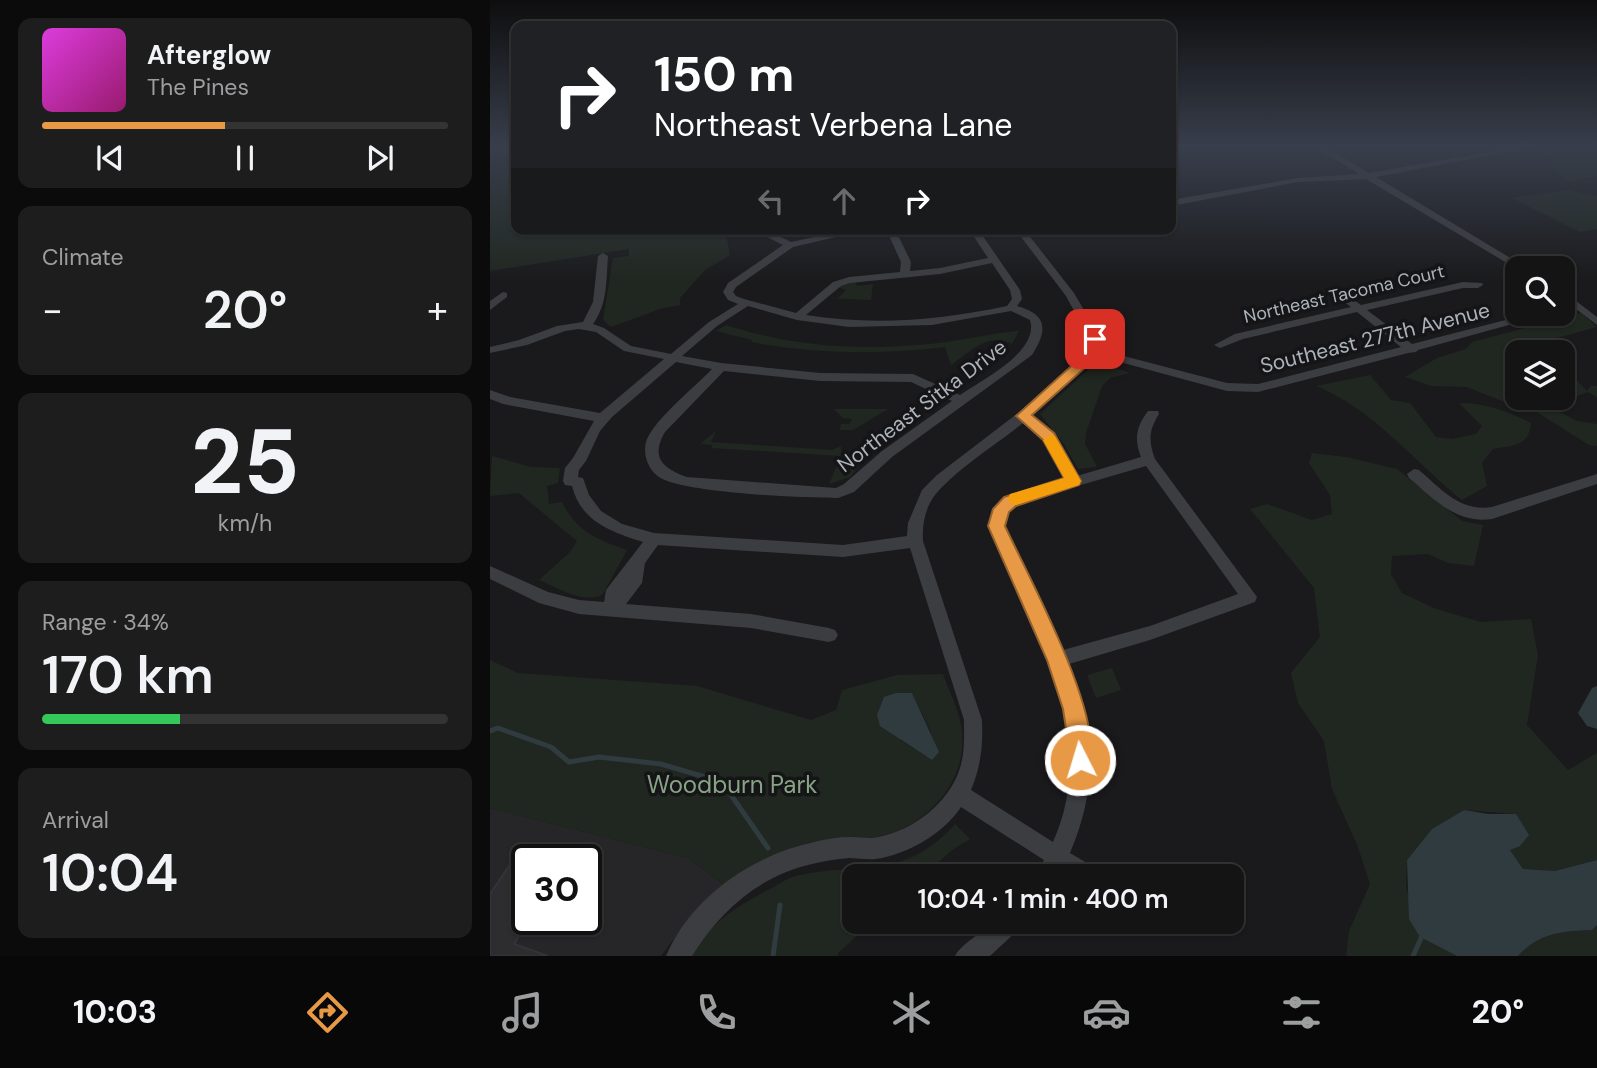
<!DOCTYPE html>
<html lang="en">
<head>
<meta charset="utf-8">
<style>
  :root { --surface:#141415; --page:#1d1d1e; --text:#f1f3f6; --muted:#9d9ea0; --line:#333334; --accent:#e79946 }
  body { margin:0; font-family:"DM Sans",sans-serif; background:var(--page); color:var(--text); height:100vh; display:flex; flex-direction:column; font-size:26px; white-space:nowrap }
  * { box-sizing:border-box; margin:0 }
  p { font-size:23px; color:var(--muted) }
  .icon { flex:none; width:38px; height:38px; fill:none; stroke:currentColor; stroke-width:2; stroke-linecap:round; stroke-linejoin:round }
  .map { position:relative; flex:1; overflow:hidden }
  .sheet { display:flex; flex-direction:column; gap:18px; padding:18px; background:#0b0b0c; width:490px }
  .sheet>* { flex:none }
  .guide { position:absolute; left:21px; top:21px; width:665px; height:214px; border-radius:14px; box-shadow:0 2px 5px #0004,0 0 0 2px var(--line); background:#202124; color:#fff; overflow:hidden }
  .fabs { position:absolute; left:1015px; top:256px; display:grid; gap:14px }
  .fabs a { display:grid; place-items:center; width:70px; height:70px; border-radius:14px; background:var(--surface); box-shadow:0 2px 5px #0004,0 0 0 2px var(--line); font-size:35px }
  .speed { position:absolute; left:21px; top:844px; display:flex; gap:14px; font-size:35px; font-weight:700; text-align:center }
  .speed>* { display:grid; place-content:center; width:91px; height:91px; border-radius:50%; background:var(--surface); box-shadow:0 2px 5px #0004,0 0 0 2px var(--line); line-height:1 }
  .speed .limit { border:4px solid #111; border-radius:10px; background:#fff; color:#111 }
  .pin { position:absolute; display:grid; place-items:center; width:60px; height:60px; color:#fff; margin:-30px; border-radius:14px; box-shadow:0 4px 10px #0006 }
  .me { position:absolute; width:77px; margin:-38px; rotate:355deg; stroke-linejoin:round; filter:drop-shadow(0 0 5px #0008) }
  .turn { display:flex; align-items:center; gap:24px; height:147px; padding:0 28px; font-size:32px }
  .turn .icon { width:91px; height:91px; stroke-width:2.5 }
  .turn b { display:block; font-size:49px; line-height:60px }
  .lanes { display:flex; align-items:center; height:66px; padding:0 28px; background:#0003; justify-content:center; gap:35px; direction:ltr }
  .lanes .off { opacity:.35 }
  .big { font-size:52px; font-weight:600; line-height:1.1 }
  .sheet .card { flex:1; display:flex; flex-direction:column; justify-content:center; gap:10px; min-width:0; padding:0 24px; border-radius:14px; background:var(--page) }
  .sheet .dial { align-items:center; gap:0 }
  .dial b { font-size:91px; line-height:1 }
  .song { display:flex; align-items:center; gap:21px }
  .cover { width:84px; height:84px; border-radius:10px; background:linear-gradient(135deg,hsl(300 70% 55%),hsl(320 70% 35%)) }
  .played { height:7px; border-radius:4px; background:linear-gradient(90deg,var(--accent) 45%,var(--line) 45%) }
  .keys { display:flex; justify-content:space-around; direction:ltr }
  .heat { display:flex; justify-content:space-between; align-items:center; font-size:38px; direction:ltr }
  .charge { height:10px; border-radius:5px; background:linear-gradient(90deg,#34c759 34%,var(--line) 0) }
  .trip { position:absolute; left:352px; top:864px; width:402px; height:70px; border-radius:14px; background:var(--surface); box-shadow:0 2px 5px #0004,0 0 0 2px var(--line); font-weight:600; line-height:70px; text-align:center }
  .dock { display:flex; height:112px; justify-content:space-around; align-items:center; background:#080808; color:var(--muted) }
  .dock .icon { width:49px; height:49px }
  .dock .active { color:var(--accent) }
  .dock b { font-size:32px; color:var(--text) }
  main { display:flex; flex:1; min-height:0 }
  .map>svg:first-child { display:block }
  .built { fill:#262629; fill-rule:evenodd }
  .green { fill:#202720; fill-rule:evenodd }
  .water { fill:#303b3f }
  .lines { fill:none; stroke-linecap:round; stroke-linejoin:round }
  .stream { stroke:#303b3f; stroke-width:5 }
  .building { fill:#2d2d30; stroke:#343438; stroke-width:2 }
  .minor { fill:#3b3d41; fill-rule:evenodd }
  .route { fill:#e79946; stroke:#96632e; stroke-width:2 }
  .slow { fill:#f59e0b }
  .labels { text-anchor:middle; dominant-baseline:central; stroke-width:7; stroke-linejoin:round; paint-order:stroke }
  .far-street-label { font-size:18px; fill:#adb3bb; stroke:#151517 }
  .street-label { font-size:21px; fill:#adb3bb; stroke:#151517 }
  .near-park-label { font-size:24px; fill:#88a486; stroke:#151517 }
</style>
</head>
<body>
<main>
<section class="sheet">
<div class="card">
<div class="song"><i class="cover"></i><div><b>Afterglow</b><p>The Pines</p></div></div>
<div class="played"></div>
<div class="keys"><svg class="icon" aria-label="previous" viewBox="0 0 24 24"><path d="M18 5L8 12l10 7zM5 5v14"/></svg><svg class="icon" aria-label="pause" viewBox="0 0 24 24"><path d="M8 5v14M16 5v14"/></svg><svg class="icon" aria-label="next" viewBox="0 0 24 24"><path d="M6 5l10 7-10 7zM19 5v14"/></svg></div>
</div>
<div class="card"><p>Climate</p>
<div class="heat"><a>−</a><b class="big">20°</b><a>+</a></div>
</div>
<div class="card dial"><b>25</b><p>km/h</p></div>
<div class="card"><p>Range · 34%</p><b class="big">170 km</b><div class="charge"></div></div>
<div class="card"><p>Arrival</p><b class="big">10:04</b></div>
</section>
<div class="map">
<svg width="1107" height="956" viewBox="0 0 1107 956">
  <rect width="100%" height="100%" fill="#1a1a1c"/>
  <!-- built -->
  <path class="built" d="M0 808 198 858 234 885 206 910 171 956H0ZM37 859H96V919H37Z"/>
  <!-- green -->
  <g class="green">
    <polygon points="0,148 26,148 26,229 134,229 135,232 235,229 240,255 215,270 190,298 190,305 170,309 121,327 113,320 123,258 139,256 139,249 0,271"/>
    <path d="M1044 148H1107V176L1078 182C1062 169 1064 159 1044 148Z"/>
    <polygon points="1077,190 1107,196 1107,229 1090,232 1022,198"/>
    <polygon points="365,281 367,286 383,284 381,300 335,298 348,298 356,290 348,287"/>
    <polygon points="1091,313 1107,327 1067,338 1071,352 1027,352 1027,397 1073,397 1073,367 1097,391 1101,386 1107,386 1107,397 1098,392 1059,406 1087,421 1107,424 1107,446 1099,445 1037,406 1022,405 977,387 941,386 915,377 947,358 976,349 982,342"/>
    <path d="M236 325C307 348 375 351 449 343 476 340 502 333 529 331L522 344C499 331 480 352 461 365L455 347C389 355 326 354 261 342L262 340 226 331Z"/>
    <polygon points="608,364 618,365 640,373 620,378 612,386 596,433 595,444 607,467 588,469 574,444 550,414 600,368"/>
    <path d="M880 375 901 400 920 403 946 437 962 439 986 434 992 426 969 403C995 403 1018 411 1041 423 1039 447 1023 445 1003 449L992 463 997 486 972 500C923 461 885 410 826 386Z"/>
    <polygon points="344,409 398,409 363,430 350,430 351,424 359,424 362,419 353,418"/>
    <polygon points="226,431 221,442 342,450 351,446 351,456 370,465 360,477 339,484 351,456 222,448 222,445 210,444"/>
    <polygon points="822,453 856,457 907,469 972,521 993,525 984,566 958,563 938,554 902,556 901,574 912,593 946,609 991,622 1041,619 1048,655 1037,725 1078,770 1107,753 1107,860 1065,871 1033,869 1020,850 1026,814 974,810 942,829 917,860 916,886 930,937 967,956 856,956 859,931 880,884 868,847 842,789 834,741 808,703 801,673 830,637 824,588 760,509 777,504 822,520 842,514 840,495 819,463"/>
    <path d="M2 456 41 467 70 468 68 483 57 486 59 504 72 502C86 531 108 540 137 550L113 594C94 605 68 588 49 580L80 552 87 541 29 493 0 496Z"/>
    <path d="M0 660 28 673 207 686 321 720 346 710 352 690 407 675 453 674C459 691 468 708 471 725 481 778 439 825 391 836 365 842 337 837 310 845 284 854 258 872 234 885L198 858 0 808ZM422 693 441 732 442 760 410 740Z"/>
    <polygon points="622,668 631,690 606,698 597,675"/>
    <path d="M465 824 480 839 462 850 432 877H364V922H382L348 953V956H201C218 923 249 905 282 888 289 884 298 878 306 876 370 861 413 882 465 824Z"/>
    <path d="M1107 925V956H1028C1049 933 1072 931 1102 930Z"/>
  </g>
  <!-- water -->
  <g class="water">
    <polygon points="1107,686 1107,729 1097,726 1088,713 1102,688"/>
    <polygon points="406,693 422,693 449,752 442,760 390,726 387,715 394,697"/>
    <path d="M974 810 998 814H1026L1039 835 1030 846 1020 850 1033 869 1065 871 1107 860V925L1102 930C1072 931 1049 933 1028 956H967L930 937 919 919 917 860 942 829Z"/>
  </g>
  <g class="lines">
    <!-- stream -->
    <g class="stream">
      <polyline points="0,731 8,728 61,747 79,762 109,757 171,764 232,782 278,848"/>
      <polyline points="283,956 290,905"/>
      <polyline points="923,956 932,936"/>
    </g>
  </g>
  <!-- building -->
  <polygon class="building" points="32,847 65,857 65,859 37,859 37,919 40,919 24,944 58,956 0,956 0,894"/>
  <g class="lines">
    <!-- minor -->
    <g class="minor">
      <polygon points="827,148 837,148 879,173 1021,148 1039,148 886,177 1037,268 1027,269 876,179 808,182 681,206 681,200 808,178 869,174"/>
      <path d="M275 229H285V234L301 242 362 229H380L303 247 246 287 243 292 246 296 254 299 306 313 343 282 359 277 410 272 411 262 396 229H405L421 262 420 271 450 268 498 258 479 229H488L530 290 532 299 527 306C559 315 557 331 542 355L402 457 364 492 348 498C315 498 192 493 169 477 157 469 152 452 157 439 167 417 205 387 222 369L186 362 122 417 110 431 96 461 89 470 88 477 93 478 99 495 111 511 132 524 164 533 353 545 417 536 418 523 432 490 447 475 528 413 576 372 596 350 599 339 576 296 525 229H534L584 293 611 339 607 349 737 383 768 384 911 347 867 312 753 339 730 348 724 345 745 334 861 307 841 292 840 290 845 287 871 305 973 282 992 283 993 285 988 288H973L877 310 922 344 1043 313H1062L928 350 926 352 918 353 768 392 737 391 604 355 584 378 541 416 564 434 587 476 651 457C644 439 646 427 658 411H668L669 414C659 430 658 440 665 459L767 597 765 602 660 640 579 664C604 732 609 785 580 853L607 869 610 877H579L571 872 568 877H545L554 860 471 807C453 834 418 854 386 859 377 860 368 858 359 858 347 859 334 861 322 864 269 876 230 911 202 956H176C201 897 263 855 324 842 336 839 348 837 361 837 370 837 379 839 388 837 424 830 459 803 470 768 475 752 474 736 474 720L420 548 353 557 168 545 155 563 152 583 136 604 261 614 339 628 345 630 348 635 345 640 339 642 261 628 89 614 49 603 0 579V566L58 592 89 600 114 602 116 590 153 542C122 532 91 522 82 486L75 485 73 481 75 468 83 458 104 421 13 404 0 399V390L20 397 110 413 174 359 134 351 106 332 89 329 75 331 37 345 0 353V347L29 340 67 326 93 322 103 302 108 256 113 253 118 256C116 280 118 304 103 324L114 328 141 346 181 354 219 322 248 304 238 300 233 292 238 283 293 245 277 237ZM502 263 520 290 522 299 517 306C451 320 384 326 316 315L351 286 360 283 450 274ZM258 306 307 320 359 327 442 325 521 311 540 320C550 351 492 380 470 395L423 374 330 373 231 363 192 356 227 326ZM234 371 330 381 421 382 462 401 392 451 354 484 346 488 197 477C173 468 160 458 175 432ZM533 423 554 440 575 479C546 488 505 490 499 526 544 624 612 732 563 842L481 790C491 766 493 746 492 720L433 541C432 525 435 508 445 495 464 471 508 443 533 423ZM656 466 748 594 660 626 573 650 513 526C516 512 523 506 536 501Z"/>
      <polygon points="1073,291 1107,317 1107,325 1073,299"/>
      <polygon points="13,292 17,293 17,297 0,310 0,301"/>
      <path d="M924 469 929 470C951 489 970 512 1002 507L1107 474V484L1002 519C966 524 944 499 919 478L917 474Z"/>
      <path d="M503 922H531L528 930 500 956H465C470 945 493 932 503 922Z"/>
    </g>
  </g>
  <!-- sky -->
  <linearGradient id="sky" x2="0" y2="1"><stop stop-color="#0e0e0f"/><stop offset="0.52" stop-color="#383e4b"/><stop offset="1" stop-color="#383e4b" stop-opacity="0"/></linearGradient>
  <rect width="1107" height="282" fill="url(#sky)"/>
  <!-- route -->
  <path class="route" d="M605 335 611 339 598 365 542 415 564 433 591 481 589 485 526 506 519 512 515 526C537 574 618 721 598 768L590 771 582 768 573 709 557 660 498 526 503 509 514 497 574 478 553 440 526 416 588 360 598 339Z"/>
  <!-- slow -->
  <polygon class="slow" points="560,435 565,436 591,481 589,485 526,505 520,503 518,499 520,494 574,478 553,440"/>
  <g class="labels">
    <!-- far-street labels -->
    <g class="far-street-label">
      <text transform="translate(854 294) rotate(-13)">Northeast Tacoma Court</text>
    </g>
    <!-- street labels -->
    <g class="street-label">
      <text transform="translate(885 338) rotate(-14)">Southeast 277th Avenue</text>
      <text transform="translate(432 406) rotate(-37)">Northeast Sitka Drive</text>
    </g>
    <!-- near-park labels -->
    <g class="near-park-label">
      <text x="242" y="784">Woodburn Park</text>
    </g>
  </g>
</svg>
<div class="fabs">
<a><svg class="icon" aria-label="search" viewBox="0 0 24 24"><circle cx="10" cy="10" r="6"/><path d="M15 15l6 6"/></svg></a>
<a><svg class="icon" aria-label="layers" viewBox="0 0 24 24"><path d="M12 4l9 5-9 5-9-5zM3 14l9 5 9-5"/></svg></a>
</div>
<div class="speed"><div class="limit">30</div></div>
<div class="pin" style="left:605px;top:339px;background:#d93025"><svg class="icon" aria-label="arrive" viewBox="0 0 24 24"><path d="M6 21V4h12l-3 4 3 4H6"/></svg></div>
<svg class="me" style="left:590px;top:760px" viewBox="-20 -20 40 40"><circle r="17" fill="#e79946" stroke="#fff" stroke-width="3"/><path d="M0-11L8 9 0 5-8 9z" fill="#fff"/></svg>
<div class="trip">10:04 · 1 min · 400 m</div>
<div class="guide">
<div class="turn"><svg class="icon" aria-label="right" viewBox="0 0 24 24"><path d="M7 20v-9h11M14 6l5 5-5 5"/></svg><div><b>150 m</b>Northeast Verbena Lane</div></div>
<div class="lanes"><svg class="icon off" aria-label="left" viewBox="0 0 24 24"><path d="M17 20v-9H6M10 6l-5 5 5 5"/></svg><svg class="icon off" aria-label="ahead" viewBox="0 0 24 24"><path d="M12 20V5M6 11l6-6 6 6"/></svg><svg class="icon" aria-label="right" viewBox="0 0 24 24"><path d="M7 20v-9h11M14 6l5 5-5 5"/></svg></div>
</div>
</div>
</main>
<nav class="dock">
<b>10:03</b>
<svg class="icon active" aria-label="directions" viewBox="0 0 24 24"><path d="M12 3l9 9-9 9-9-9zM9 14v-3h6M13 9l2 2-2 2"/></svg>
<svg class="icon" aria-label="music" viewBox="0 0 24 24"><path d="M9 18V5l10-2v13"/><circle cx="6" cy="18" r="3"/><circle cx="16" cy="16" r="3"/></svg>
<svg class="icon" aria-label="phone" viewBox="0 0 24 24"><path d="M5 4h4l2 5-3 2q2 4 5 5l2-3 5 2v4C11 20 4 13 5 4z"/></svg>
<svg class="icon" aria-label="climate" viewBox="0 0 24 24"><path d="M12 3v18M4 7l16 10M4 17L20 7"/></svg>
<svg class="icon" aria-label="car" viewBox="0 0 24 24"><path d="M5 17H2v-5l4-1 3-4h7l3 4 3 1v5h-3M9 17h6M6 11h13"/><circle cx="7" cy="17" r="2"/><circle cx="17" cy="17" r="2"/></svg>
<svg class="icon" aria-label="filters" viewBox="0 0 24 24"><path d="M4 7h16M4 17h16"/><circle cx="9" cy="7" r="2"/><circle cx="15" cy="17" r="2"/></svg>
<b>20°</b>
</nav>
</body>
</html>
